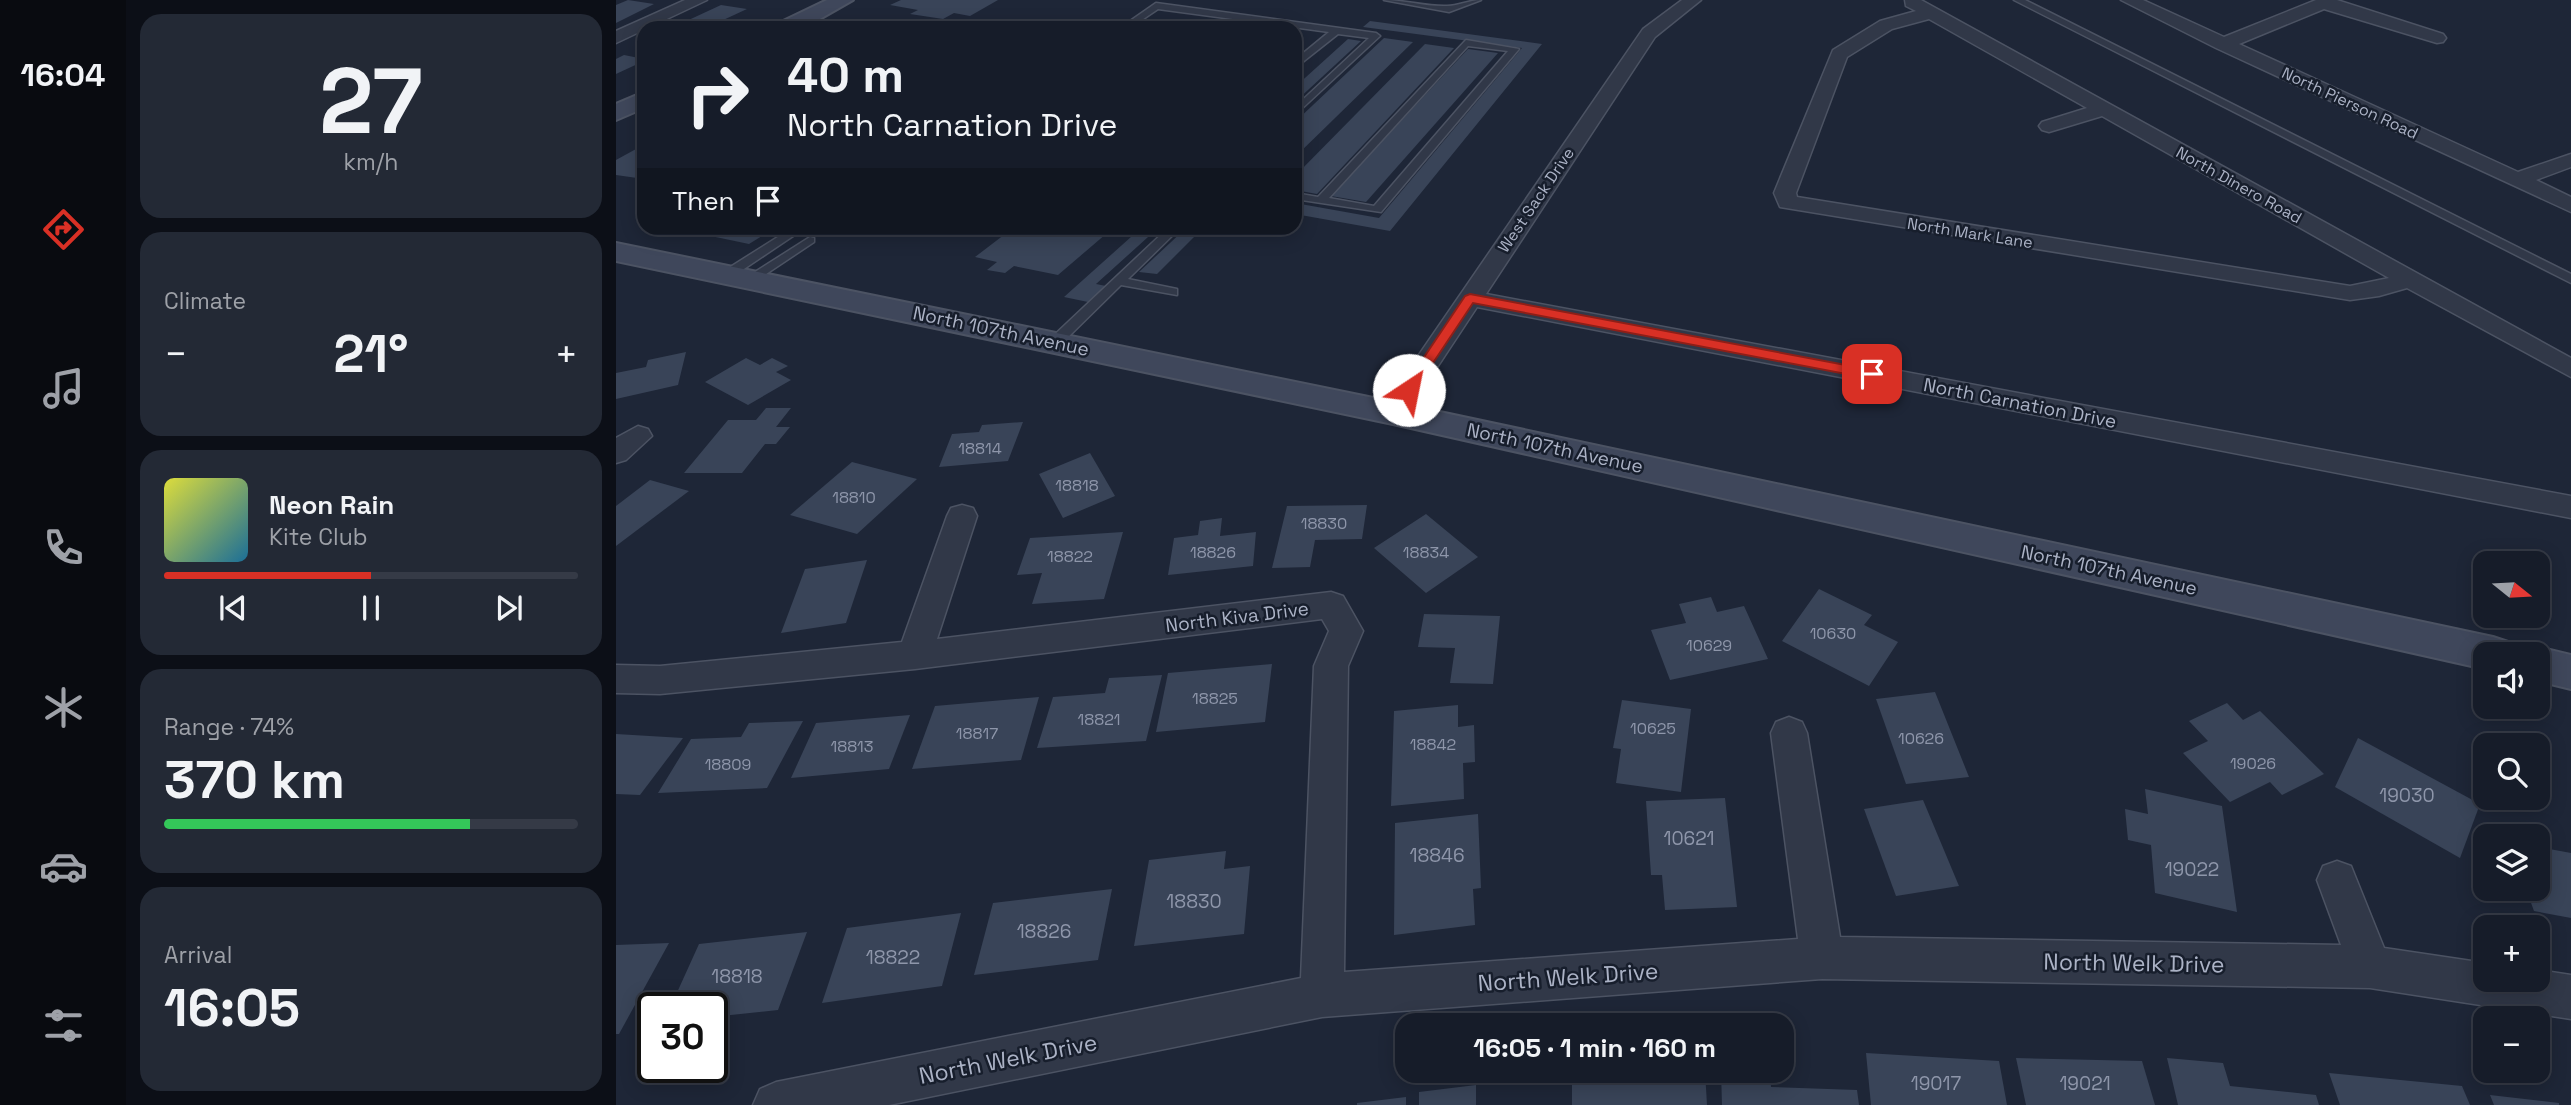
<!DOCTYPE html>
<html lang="en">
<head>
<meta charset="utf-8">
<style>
  :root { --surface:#161c29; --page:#232935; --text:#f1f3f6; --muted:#9ea1a8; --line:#353a46; --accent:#d93025 }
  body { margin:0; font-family:"Space Grotesk",sans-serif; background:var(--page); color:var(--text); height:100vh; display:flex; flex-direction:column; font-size:26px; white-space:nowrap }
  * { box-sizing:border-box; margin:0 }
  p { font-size:23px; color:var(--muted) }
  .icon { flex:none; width:38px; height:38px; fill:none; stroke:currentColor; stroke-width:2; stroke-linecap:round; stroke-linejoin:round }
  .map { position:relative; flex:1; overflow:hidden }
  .sheet { display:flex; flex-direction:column; gap:14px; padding:14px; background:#0c0f17; width:490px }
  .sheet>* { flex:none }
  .banner { position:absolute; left:21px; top:21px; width:665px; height:214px; border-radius:21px; box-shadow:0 4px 18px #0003,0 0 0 2px var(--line); background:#161c29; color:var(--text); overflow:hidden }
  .needle { width:46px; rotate:108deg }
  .buttons { position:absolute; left:1857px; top:551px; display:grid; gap:14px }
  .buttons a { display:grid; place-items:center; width:77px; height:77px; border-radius:14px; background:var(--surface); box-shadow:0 4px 18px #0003,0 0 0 2px var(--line); font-size:35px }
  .speed { position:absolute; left:21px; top:992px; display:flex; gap:14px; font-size:35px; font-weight:700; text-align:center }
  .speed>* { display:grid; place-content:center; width:91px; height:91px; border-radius:50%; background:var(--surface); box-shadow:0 4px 18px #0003,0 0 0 2px var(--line); line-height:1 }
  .speed .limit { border:4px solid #111; border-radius:10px; background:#fff; color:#111 }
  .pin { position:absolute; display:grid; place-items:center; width:60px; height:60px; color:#fff; margin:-30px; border-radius:14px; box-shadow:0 4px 10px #0006 }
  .me { position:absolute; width:77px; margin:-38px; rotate:34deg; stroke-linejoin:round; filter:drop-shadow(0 0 5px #0008) }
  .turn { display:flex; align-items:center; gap:24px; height:147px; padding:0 35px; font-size:32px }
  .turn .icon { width:91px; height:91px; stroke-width:2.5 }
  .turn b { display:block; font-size:49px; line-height:60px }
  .then { display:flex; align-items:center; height:66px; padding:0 35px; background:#0003; gap:14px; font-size:26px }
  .big { font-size:52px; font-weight:700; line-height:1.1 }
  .sheet .tile { flex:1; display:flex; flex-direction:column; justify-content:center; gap:10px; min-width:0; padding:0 24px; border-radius:21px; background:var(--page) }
  .sheet .dial { align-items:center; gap:0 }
  .dial b { font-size:91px; line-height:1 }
  .song { display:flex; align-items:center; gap:21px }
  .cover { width:84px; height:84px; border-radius:10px; background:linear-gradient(135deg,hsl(60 70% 55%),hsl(200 70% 35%)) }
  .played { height:7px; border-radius:4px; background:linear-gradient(90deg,var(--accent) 50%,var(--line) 50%) }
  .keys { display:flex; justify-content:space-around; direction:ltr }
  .heat { display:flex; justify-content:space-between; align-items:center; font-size:38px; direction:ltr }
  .charge { height:10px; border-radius:5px; background:linear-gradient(90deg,#34c759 74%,var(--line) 0) }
  .trip { position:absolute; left:779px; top:1013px; width:399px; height:70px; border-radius:21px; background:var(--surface); box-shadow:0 4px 18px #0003,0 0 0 2px var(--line); font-weight:700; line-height:70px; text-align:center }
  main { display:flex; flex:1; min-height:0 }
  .tabs { display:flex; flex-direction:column; width:126px; justify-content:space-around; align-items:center; background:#090b10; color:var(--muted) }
  .tabs .icon { width:49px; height:49px }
  .tabs .active { color:var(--accent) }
  .tabs b { font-size:32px; color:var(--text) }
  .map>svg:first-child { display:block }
  .building { fill:#394458 }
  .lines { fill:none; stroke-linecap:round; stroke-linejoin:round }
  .service-casing { stroke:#4c5363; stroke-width:3 }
  .minor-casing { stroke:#4c5363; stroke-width:3 }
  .secondary-casing { stroke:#4c5363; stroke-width:4 }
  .service { fill:#313848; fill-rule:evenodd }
  .minor { fill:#313848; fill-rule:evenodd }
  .secondary { fill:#3f475b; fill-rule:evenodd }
  .route { fill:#d93025; stroke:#8d1f18; stroke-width:2 }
  .labels { text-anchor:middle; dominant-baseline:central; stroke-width:5; stroke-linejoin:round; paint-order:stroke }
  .far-street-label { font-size:16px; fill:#abb2c5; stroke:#171e2c }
  .number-label { font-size:16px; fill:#8e96aa }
  .street-label { font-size:19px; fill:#abb2c5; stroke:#171e2c }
  .near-number-label { font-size:19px; fill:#8e96aa }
  .near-street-label { font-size:23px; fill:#abb2c5; stroke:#171e2c }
</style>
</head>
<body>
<main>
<nav class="tabs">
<b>16:04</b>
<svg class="icon active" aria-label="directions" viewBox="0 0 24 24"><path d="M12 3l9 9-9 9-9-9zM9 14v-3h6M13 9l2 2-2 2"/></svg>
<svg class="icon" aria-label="music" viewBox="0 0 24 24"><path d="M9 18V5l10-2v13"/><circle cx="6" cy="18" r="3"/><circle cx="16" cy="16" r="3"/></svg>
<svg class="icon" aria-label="phone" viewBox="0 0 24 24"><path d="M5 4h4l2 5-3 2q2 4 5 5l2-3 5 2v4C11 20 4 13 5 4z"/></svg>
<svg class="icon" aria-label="climate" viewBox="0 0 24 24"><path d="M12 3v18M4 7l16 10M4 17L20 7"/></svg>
<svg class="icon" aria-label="car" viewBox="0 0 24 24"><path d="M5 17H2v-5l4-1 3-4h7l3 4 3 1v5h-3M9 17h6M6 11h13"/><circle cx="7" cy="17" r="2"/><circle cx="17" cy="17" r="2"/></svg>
<svg class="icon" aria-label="filters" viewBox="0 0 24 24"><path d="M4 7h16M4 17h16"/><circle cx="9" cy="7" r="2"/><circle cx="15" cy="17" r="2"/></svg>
</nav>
<section class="sheet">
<div class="tile dial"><b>27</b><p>km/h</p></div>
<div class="tile"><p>Climate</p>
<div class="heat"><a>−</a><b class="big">21°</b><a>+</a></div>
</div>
<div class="tile">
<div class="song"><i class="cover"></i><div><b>Neon Rain</b><p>Kite Club</p></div></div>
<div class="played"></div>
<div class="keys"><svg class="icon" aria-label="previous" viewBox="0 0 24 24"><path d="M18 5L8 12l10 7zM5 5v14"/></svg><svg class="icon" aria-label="pause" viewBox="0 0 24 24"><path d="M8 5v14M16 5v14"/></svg><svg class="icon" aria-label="next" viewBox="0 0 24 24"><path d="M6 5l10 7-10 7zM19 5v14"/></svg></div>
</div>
<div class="tile"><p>Range · 74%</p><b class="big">370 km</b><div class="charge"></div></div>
<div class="tile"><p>Arrival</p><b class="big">16:05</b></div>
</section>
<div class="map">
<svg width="1955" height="1105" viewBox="0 0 1955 1105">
  <rect width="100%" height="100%" fill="#1e2637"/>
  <!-- building -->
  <g class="building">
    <polygon points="12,0 38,4 0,23 0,5"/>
    <polygon points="285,0 382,0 354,16 338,13 327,19 294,14 302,10 274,5"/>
    <polygon points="105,5 131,9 90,28 64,24"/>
    <polygon points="754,21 926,44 774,231 679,214 679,203 763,218 906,48 747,27"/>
    <polygon points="768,38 797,42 679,157 679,122"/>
    <polygon points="732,39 745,41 679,102 679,87"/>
    <polygon points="809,44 838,48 701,194 679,190 679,176"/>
    <polygon points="852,49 882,53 750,202 715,196"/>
    <polygon points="8,55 28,59 28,61 0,74 0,59"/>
    <polygon points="20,149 28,151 28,179 0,175 0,160"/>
    <polygon points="102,228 159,228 133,244 90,235"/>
    <polygon points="397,228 497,228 442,275 398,266 389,273 371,270 381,262 359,257"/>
    <polygon points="525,228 542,228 480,284 490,286 472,302 448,297"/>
    <polygon points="570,228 587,228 541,274 523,272"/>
    <polygon points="70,352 62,385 0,399 0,373 30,367 32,360"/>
    <polygon points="130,358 144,365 156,358 172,366 160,372 175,380 132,405 89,382"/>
    <polygon points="150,408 175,408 160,427 174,427 160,444 149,444 126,473 68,473 112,420 140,420"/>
    <polygon points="407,422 392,461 323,467 336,434 363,432 366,425"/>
    <polygon points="474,453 499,496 447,518 423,474"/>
    <polygon points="236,462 301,479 241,534 174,515"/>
    <polygon points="34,480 73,491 0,546 0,506"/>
    <polygon points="751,505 746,539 699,540 694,567 656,568 671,506"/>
    <polygon points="810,514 862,557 810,593 758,548"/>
    <polygon points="606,518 604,536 640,532 637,566 552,575 558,538 582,535 584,521"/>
    <polygon points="507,532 488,599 416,604 426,573 401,575 414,538"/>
    <polygon points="251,560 230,623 165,633 189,569"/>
    <polygon points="1203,589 1256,615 1248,625 1282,642 1253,686 1166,641"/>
    <polygon points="1095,597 1101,612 1128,606 1152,659 1054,680 1035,630 1070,623 1063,604"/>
    <polygon points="808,614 884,616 877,684 834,683 839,648 802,647"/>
    <polygon points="656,664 649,722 540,732 552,673"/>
    <polygon points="546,675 530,741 421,748 437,697 489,693 493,678"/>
    <polygon points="1319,692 1353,777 1290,784 1260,699"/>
    <polygon points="423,697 405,760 296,769 319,706"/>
    <polygon points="1006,700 1075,709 1065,792 1000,783 1005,749 997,748"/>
    <polygon points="1611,703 1627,720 1644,711 1708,774 1666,795 1654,782 1614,802 1567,753 1592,741 1573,721"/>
    <polygon points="842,705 842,727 858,725 859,762 847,763 848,799 775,806 778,711"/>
    <polygon points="294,715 273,769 175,778 200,723"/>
    <polygon points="187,721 151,788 42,793 75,739 125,737 133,723"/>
    <polygon points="0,734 67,738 24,795 0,794"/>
    <polygon points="1742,738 1864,804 1844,858 1719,787"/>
    <polygon points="1529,789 1606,806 1621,912 1539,893 1535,845 1512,840 1509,809 1532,814"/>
    <polygon points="1109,798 1121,907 1049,910 1046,875 1035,875 1030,801"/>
    <polygon points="1307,800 1343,886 1280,896 1248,809"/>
    <polygon points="862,814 865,888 857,889 859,925 778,935 779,823"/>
    <polygon points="1922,847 1955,853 1955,918 1918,911 1910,889 1922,889"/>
    <polygon points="610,851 608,869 634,866 628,934 518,946 533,860"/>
    <polygon points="496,889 482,960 358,975 377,903"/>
    <polygon points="345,913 326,986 206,1003 231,928"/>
    <polygon points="191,932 162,1010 96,1017 96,1008 54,1008 83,944"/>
    <polygon points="53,943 3,1034 0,1034 0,945"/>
    <polygon points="1250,1053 1383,1061 1391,1105 1255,1105"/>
    <polygon points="1400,1058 1526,1061 1539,1105 1410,1105"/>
    <polygon points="1551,1058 1607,1063 1614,1086 1700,1095 1703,1105 1562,1105"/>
    <polygon points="1089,1071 1091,1105 956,1105 956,1073"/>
    <polygon points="1105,1071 1154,1071 1155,1087 1241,1090 1243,1105 1106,1105"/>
    <polygon points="1713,1073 1846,1086 1854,1105 1724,1105"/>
    <polygon points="860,1085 860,1105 803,1105 803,1092"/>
    <polygon points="1874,1095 1943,1103 1943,1105 1878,1105"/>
    <polygon points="790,1097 790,1105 741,1105 741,1103"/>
  </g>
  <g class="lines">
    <defs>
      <g id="service">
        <path d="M768 0C789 0 811 7 831 6 843 6 853 0 865 0L833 12Z"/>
        <polygon points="1398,0 1409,0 1955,274 1955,283"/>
        <polygon points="540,3 760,33 764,36 679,115 679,107 753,38 722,34 679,68 679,60 713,32 542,9 514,28 504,28"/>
        <path d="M850 40 903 49 765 212 679 199V193L702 197ZM852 46 892 51 758 206 713 198Z"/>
        <polygon points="176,228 189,228 116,277 108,277 108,271"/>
        <polygon points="552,228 564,228 512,279 561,289 561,295 505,285 444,345 434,345 434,339"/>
        <polygon points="194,237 198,238 198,242 138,282 134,283 128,279"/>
      </g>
      <g id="minor">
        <polygon points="69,0 91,0 0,43 0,31"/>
        <polygon points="1066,0 1085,0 1039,37 870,294 1955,496 1955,518 861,307 787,419 777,422 767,419 763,413 767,407 1027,29"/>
        <path d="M1289 0H1305L1955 358V377L1791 288 1763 296 1734 300 1164 207 1158 193 1217 50 1264 21 1300 11 1290 6ZM1313 19 1471 108 1426 122 1423 126 1426 130 1433 132 1486 116 1773 278 1734 286 1181 197 1180 193 1231 57 1276 29Z"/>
        <polygon points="1505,0 1527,0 1608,37 1700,0 1721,0 1827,34 1830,38 1827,42 1821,43 1708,9 1623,44 1902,172 1955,154 1955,167 1920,180 1955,197 1955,212 1600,48"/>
        <polygon points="22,426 32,429 36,436 10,460 0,463 0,438"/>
        <polygon points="346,505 357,508 361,516 321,639 715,592 727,596 747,631 732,666 728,972 1182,939 1155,733 1160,722 1173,717 1186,722 1191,733 1224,937 1725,945 1701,880 1707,866 1721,861 1735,866 1768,948 1869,963 1869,980 1922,980 1922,970 1955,975 1955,1019 1754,988 1206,979 706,1017 273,1105 137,1105 144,1089 160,1082 685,978 698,666 713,631 706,619 299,669 44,694 0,693 0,665 44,666 286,642 331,516 335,508"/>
      </g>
      <g id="secondary">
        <polygon points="211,0 237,0 188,28 160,28 163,23"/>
        <polygon points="28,92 28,108 0,120 0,104"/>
        <polygon points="0,243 777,402 1877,637 1892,642 1898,654 1869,654 1869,669 777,424 0,261"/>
        <polygon points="1922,647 1955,655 1955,689 1922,681 1922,654 1906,654"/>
      </g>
    </defs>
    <!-- service casing -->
    <use href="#service" class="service-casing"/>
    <!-- minor casing -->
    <use href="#minor" class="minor-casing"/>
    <!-- secondary casing -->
    <use href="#secondary" class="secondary-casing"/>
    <!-- service -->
    <use href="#service" class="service"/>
    <!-- minor -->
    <use href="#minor" class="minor"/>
    <!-- secondary -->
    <use href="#secondary" class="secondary"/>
  </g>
  <!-- route -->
  <polygon class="route" points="854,294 1256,370 1263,374 1256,379 857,303 797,393 788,393 788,387 849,296"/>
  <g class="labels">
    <!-- far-street labels -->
    <g class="far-street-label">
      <text transform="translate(1734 103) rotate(25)">North Pierson Road</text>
      <text transform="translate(1623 185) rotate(29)">North Dinero Road</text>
      <text transform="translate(920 200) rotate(-56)">West Sack Drive</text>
      <text transform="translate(1354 233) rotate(9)">North Mark Lane</text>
    </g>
    <!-- number labels -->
    <g class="number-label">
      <text x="364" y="448">18814</text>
      <text x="461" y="485">18818</text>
      <text x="238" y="497">18810</text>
      <text x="708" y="523">18830</text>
      <text x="597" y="552">18826</text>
      <text x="810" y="552">18834</text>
      <text x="454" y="556">18822</text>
      <text x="1217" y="633">10630</text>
      <text x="1093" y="645">10629</text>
      <text x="599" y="698">18825</text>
      <text x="483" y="719">18821</text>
      <text x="1037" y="728">10625</text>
      <text x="361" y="733">18817</text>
      <text x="1305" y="738">10626</text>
      <text x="817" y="744">18842</text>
      <text x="236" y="746">18813</text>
      <text x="1637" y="763">19026</text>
      <text x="112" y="764">18809</text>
    </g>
    <!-- street labels -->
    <g class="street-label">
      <text transform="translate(385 331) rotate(12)">North 107th Avenue</text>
      <text transform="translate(1404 403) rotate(11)">North Carnation Drive</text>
      <text transform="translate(939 448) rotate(12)">North 107th Avenue</text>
      <text transform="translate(1493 570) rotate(12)">North 107th Avenue</text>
      <text transform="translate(621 617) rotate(-7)">North Kiva Drive</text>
    </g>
    <!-- near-number labels -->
    <g class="near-number-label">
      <text x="1791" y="795">19030</text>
      <text x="1073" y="838">10621</text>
      <text x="821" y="855">18846</text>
      <text x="1576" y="869">19022</text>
      <text x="578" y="901">18830</text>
      <text x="428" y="931">18826</text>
      <text x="277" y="957">18822</text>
      <text x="121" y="976">18818</text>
      <text x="1320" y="1083">19017</text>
      <text x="1469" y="1083">19021</text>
    </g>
    <!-- near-street labels -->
    <g class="near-street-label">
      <text transform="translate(1518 963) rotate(1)">North Welk Drive</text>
      <text transform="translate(952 977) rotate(-4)">North Welk Drive</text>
      <text transform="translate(392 1059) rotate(-11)">North Welk Drive</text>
    </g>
  </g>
</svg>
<div class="buttons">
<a><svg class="needle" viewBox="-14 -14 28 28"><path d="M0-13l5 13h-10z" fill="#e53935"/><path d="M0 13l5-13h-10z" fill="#9ea1a8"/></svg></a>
<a><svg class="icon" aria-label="sound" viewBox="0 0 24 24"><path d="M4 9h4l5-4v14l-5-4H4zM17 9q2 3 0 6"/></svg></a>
<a><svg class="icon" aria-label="search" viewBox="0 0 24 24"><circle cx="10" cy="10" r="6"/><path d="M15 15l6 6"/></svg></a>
<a><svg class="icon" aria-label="layers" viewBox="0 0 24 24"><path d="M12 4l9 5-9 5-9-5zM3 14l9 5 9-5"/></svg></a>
<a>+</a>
<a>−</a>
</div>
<div class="speed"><div class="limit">30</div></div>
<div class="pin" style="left:1256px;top:374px;background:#d93025"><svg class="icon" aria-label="arrive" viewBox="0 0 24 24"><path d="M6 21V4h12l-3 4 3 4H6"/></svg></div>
<svg class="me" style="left:793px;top:390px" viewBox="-20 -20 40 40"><circle r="19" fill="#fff"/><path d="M0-13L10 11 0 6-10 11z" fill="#d93025"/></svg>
<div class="trip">16:05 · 1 min · 160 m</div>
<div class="banner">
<div class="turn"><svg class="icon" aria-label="right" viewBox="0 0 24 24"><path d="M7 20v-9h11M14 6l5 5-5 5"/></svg><div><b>40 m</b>North Carnation Drive</div></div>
<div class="then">Then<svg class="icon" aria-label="arrive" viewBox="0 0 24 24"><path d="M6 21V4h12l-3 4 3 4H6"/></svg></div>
</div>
</div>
</main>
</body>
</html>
